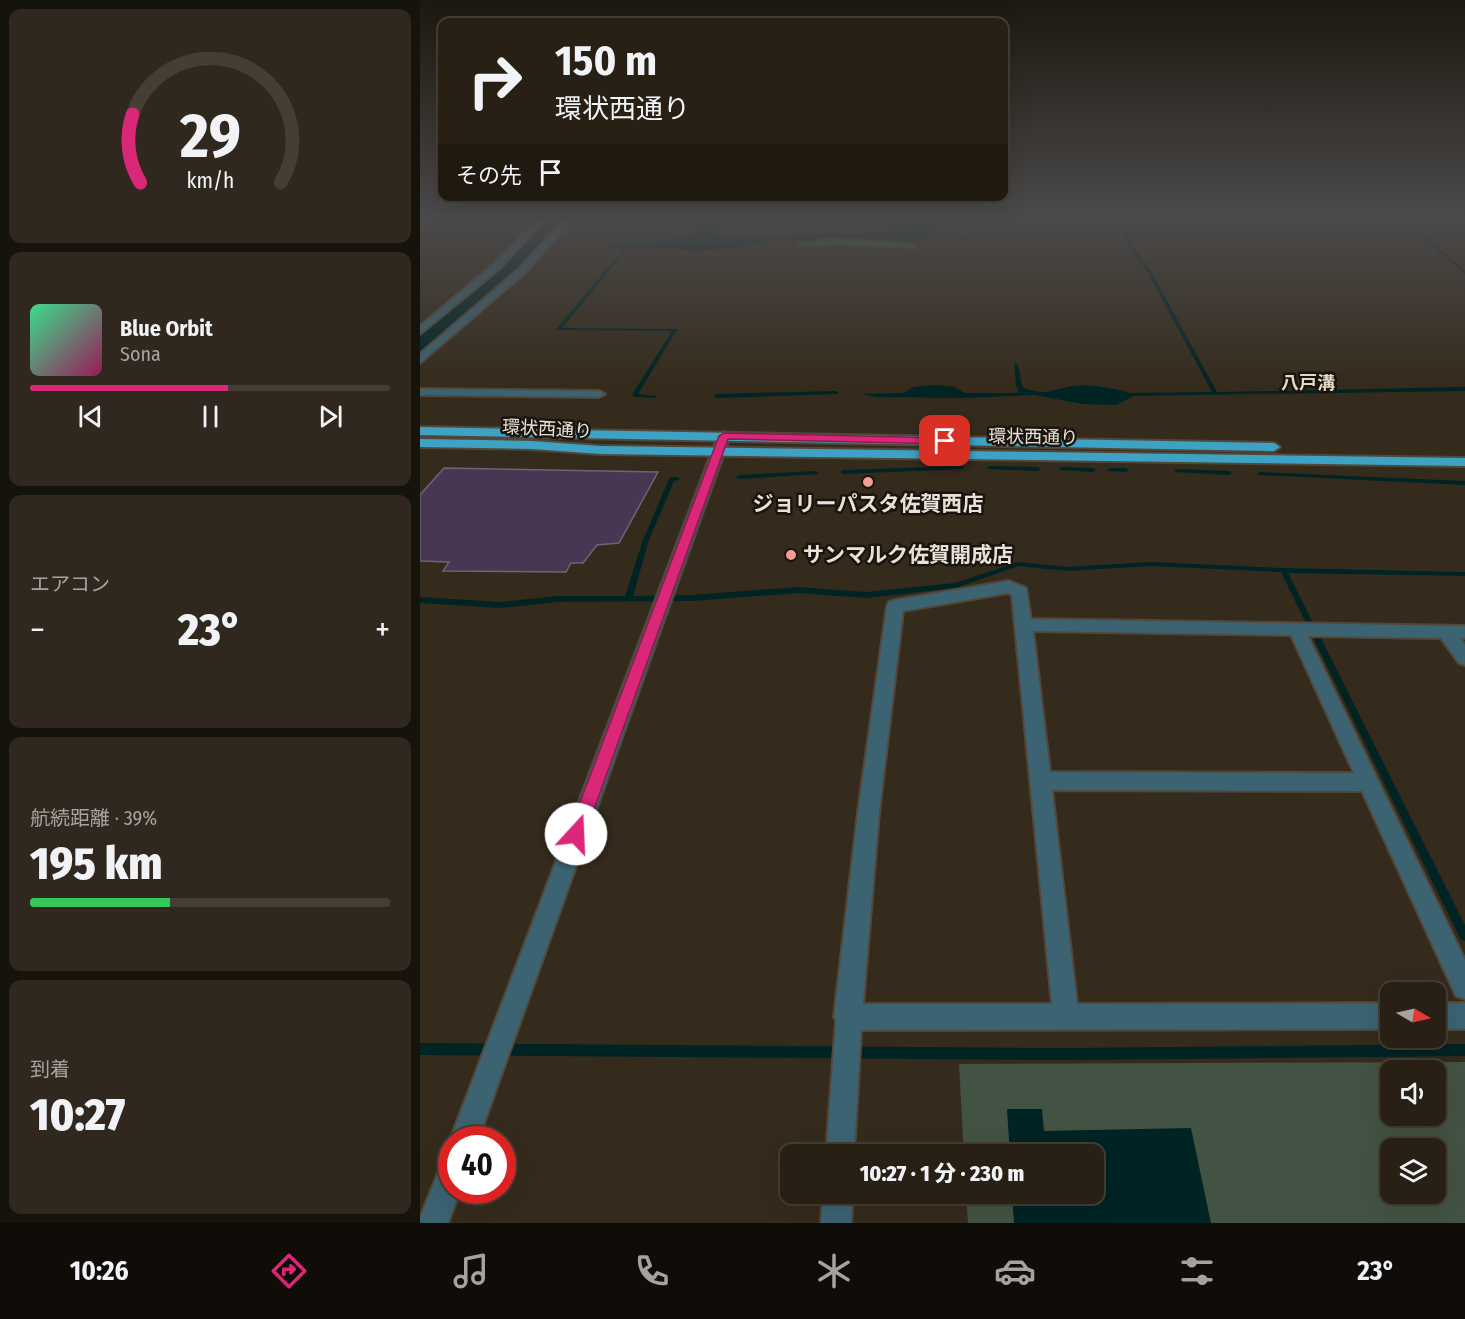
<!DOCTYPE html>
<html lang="ja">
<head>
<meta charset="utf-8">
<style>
  :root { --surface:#282015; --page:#30281e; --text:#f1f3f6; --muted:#a5a3a0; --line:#443e34; --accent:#db2777 }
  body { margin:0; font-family:"Fira Sans Condensed","Noto Sans JP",sans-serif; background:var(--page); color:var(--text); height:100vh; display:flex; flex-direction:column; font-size:22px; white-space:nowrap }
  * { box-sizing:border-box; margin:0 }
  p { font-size:20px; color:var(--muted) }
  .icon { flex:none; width:33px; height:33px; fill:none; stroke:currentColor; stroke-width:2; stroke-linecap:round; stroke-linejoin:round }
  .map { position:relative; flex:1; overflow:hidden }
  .details { display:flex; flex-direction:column; gap:9px; padding:9px; background:#16120c; width:420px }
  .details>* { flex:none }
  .banner { position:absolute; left:18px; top:18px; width:570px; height:183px; border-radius:12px; box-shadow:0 6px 24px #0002,0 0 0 2px var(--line); background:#282015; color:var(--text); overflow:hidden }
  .needle { width:39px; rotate:99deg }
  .fabs { position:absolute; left:960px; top:982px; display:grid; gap:12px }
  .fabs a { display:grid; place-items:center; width:66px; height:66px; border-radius:12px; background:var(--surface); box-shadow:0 6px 24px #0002,0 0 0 2px var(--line); font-size:30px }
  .speed { position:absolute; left:18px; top:1126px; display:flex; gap:12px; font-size:30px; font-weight:700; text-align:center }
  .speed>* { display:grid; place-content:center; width:78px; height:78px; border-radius:50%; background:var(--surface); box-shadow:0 6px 24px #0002,0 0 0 2px var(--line); line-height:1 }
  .speed .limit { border:9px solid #d22; background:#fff; color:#111 }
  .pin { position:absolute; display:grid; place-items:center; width:51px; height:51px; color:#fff; margin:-26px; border-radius:12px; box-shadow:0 3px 9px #0006 }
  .me { position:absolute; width:66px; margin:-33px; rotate:20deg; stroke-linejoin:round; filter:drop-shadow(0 0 4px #0008) }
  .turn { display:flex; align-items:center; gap:21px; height:126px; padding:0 18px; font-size:27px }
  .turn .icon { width:78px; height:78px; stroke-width:2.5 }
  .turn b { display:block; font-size:42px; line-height:51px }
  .then { display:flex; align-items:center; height:57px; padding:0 18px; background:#0003; gap:12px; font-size:22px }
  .big { font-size:45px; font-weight:800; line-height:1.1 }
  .details .tile { flex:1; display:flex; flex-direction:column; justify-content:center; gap:9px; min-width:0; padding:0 21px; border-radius:12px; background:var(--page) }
  .details .dial { align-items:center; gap:0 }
  .dial svg { height:156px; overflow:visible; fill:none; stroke:var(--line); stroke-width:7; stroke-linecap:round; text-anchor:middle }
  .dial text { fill:var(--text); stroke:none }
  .song { display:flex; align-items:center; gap:18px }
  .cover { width:72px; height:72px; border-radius:9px; background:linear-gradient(135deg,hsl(150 70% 55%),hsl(330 70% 35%)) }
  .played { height:6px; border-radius:3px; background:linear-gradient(90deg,var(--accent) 55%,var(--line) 55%) }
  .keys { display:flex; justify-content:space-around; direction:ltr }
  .heat { display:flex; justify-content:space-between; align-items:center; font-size:33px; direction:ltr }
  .charge { height:9px; border-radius:4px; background:linear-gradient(90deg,#34c759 39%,var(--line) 0) }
  .trip { position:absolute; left:360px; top:1144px; width:324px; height:60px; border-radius:12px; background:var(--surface); box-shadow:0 6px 24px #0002,0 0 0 2px var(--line); font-weight:800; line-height:60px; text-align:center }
  .dock { display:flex; height:96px; justify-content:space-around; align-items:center; background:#100d08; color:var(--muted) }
  .dock .icon { width:42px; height:42px }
  .dock .selected { color:var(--accent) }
  .dock b { font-size:27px; color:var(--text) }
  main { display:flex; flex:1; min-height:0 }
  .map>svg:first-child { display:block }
  .green { fill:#435343; fill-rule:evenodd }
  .water { fill:#002324 }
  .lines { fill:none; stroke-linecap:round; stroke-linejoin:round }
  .stream { fill:#002324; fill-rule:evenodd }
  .building { fill:#483753; stroke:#6e6475; stroke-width:1.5 }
  .minor-casing { stroke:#51483a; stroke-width:4 }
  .tertiary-casing { stroke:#51483a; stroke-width:4 }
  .trunk-casing { stroke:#51483a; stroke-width:4 }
  .minor { fill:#3c6372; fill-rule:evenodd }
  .tertiary { fill:#3c6372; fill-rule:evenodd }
  .trunk { fill:#3ea2c4; fill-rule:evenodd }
  .route { fill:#db2777; stroke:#8e194d; stroke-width:1.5 }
  .poi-dot { fill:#f59b98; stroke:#19140d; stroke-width:2 }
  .labels { text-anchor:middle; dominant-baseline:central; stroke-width:5; stroke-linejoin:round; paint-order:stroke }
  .far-neighbourhood-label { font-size:18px; font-weight:bold; fill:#e5d8c5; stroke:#19140d }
  .far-street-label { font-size:18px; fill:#e7e1d7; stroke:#19140d }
  .poi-label { font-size:21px; font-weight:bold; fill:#e7e1d7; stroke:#19140d }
</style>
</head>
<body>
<main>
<section class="details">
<div class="tile dial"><svg viewBox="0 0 100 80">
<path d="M14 69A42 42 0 1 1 86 69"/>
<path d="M14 69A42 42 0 0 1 10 34" stroke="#db2777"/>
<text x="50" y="56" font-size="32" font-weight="700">29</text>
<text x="50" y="72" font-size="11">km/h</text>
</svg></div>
<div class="tile">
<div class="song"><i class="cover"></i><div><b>Blue Orbit</b><p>Sona</p></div></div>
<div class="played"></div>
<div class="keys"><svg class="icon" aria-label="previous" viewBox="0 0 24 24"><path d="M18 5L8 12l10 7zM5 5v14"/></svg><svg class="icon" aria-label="pause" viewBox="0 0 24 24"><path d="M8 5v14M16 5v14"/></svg><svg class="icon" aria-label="next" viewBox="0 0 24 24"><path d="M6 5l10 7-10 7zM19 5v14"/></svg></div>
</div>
<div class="tile"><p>エアコン</p>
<div class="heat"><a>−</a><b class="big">23°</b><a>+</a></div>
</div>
<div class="tile"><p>航続距離 · 39%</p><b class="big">195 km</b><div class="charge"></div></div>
<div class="tile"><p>到着</p><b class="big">10:27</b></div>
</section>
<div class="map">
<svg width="1045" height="1223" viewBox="0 0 1045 1223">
  <rect width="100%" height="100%" fill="#352b1c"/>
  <!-- green -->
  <g class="green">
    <polygon points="409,238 494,243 497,249 421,245 375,247 379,243"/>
    <path d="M1045 1062V1223H548L546 1194H674V1155H544L539 1064ZM970 1071H1016V1116H970ZM970 1149H1016V1194H970Z"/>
  </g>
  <!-- water -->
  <g class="water">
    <polygon points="131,215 145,215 97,268 0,353 0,336 80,268"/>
    <path d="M291 215H302L305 222 296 233C305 237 349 239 360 237 365 236 369 234 374 233 397 232 420 236 443 233 470 230 496 217 520 231L518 236 491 242 410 237 391 241H347L318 248 273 251 233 247 191 248 197 243C231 240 269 247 291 215Z"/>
    <path d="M515 385 534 387 545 393H597L599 386C628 398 628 389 655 386 674 384 698 389 716 395L696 405 663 404 614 395 542 398 456 397 441 394 483 393 494 387Z"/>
    <polygon points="587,1109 622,1109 624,1131 771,1128 791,1223 594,1223 592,1194 674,1194 674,1155 590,1155"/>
  </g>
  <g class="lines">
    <!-- stream -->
    <g class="stream">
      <polygon points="972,215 976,215 977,216 975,217"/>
      <polygon points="702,221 704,222 713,246 733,275 797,392 1045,387 1045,391 706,396 706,394 708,393 792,392 729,275 709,246 700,222"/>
      <polygon points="980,221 982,221 1016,245 1045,271 1045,274 1014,247 980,223"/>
      <polygon points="510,234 550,237 552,238 550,239 509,236"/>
      <polygon points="192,244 207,245 209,246 201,255 199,254 204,247 193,246"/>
      <polygon points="196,258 199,259 142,328 257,329 257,330 218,394 236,396 236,398 215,397 212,395 252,331 138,330 136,329"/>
      <polygon points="594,363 598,364 602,386 607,393 606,394 602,394 596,386"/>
      <polygon points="416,391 418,392 418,394 297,398 294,396 297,394"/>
      <polygon points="542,466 544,467 544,469 423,474 420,472 423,470"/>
      <polygon points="570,466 618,467 621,469 618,471 568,469 568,467"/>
      <polygon points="642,467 673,468 676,470 673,472 640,470 639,469"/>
      <polygon points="690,468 706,468 709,470 706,472 688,471 687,470"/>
      <polygon points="757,469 809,471 812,473 809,475 755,472 755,470"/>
      <polygon points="396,471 398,472 398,474 319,479 316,477 319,475"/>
      <polygon points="840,472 1045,481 1045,485 838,475 837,474"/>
      <polygon points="252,477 257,477 260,479 259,480 254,481 229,540 213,596 272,595 378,587 446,592 535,583 598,562 647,567 731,562 863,568 1045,572 1045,576 868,573 1045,925 1045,941 1041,940 861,572 731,566 647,571 598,566 536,588 446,598 378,593 272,601 138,602 80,608 0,603 0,597 80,602 138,596 205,596 223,540 249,479"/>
      <polygon points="0,1043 643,1048 1045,1044 1045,1056 643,1060 0,1055"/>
    </g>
  </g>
  <!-- building -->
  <polygon class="building" points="24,468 238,472 199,543 177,545 163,563 151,563 146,572 23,571 29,562 0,561 0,495"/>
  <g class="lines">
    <defs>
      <g id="minor">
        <polygon points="122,215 130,215 79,269 0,334 0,326 73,265"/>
        <polygon points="149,215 157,215 106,272 0,363 0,354 100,268"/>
        <polygon points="506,215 1045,217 1045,221 811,222 510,217"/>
        <polygon points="0,389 179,391 185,394 179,397 0,395"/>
        <path d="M589 581 606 588 611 619 1045 626V638H1040L1045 645V665L1039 663 1021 638 888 636 1045 960V999L1036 996 942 791 632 790 657 1004 970 1003V1029L441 1030 434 1155H406L416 1021 414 1017 438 812 467 606 469 602 475 600ZM587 593 592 595 632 1004H443L459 812 483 611ZM613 631 871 635 934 773 630 772Z"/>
        <rect x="1016" y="1003" width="29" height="26"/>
        <polygon points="403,1194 433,1194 431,1223 401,1223"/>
      </g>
      <g id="tertiary">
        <polygon points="304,432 310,436 58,1140 32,1140 32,1144 30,1140 298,436"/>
        <polygon points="32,1159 32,1191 40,1191 28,1223 0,1223 0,1218 22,1163"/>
      </g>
      <g id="trunk">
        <polygon points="0,427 854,443 860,447 854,451 0,435"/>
        <polygon points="0,439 112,441 180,446 1045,458 1045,466 180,454 112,449 0,447"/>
      </g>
    </defs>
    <!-- minor casing -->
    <use href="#minor" class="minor-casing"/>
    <!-- tertiary casing -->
    <use href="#tertiary" class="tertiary-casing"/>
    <!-- trunk casing -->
    <use href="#trunk" class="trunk-casing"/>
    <!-- minor -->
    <use href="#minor" class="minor"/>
    <!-- tertiary -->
    <use href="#tertiary" class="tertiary"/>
    <!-- trunk -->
    <use href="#trunk" class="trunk"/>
  </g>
  <!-- sky -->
  <linearGradient id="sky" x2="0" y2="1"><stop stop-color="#1d180f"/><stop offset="0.56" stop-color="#4b4a4b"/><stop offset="1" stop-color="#4b4a4b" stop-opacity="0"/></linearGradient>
  <rect width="1045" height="386" fill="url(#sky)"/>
  <!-- route -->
  <polygon class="route" points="304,433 525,438 530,441 525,444 308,439 165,834 163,840 156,843 150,840 148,834 299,436"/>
  <!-- markers -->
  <g class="poi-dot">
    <circle cx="448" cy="482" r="6"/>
    <circle cx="371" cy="555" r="6"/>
  </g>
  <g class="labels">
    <!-- far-neighbourhood labels -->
    <g class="far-neighbourhood-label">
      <text x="888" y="383">八戸溝</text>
    </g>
    <!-- far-street labels -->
    <g class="far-street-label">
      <text transform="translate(127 429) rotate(3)">環状西通り</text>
      <text transform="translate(613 437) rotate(1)">環状西通り</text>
    </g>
    <!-- poi labels -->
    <g class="poi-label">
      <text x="448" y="504">ジョリーパスタ佐賀西店</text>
      <text x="383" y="555" text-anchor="start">サンマルク佐賀開成店</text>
    </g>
  </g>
</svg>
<div class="fabs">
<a><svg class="needle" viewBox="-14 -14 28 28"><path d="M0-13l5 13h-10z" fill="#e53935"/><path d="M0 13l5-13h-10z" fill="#a5a3a0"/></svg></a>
<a><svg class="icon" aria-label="sound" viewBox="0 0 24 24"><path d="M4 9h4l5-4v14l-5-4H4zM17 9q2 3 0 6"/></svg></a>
<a><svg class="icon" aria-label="layers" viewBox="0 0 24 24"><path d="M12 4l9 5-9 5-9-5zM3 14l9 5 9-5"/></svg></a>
</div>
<div class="speed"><div class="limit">40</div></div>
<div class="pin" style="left:525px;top:441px;background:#d93025"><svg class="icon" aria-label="arrive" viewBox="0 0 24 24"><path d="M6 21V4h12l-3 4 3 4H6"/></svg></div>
<svg class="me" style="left:156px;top:834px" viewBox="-20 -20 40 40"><circle r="19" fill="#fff"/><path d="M0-13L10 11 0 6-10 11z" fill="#db2777"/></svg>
<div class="trip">10:27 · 1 分 · 230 m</div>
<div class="banner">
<div class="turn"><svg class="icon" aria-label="right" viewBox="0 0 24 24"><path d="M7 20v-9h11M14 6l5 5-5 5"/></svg><div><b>150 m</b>環状西通り</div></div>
<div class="then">その先<svg class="icon" aria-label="arrive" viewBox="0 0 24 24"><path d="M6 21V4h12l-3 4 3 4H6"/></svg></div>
</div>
</div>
</main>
<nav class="dock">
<b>10:26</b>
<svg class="icon selected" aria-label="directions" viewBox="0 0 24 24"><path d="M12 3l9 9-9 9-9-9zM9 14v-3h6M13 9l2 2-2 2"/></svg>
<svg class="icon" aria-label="music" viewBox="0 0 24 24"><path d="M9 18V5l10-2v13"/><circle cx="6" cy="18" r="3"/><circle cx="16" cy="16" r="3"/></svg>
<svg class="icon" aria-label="phone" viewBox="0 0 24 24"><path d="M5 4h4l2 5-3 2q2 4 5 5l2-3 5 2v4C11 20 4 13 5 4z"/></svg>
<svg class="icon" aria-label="climate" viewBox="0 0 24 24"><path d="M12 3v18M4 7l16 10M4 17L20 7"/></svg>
<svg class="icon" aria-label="car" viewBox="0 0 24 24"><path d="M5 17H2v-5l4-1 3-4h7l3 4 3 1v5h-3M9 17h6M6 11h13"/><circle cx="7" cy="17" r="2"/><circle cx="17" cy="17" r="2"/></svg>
<svg class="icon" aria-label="filters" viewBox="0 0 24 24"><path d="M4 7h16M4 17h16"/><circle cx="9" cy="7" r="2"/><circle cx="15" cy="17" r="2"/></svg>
<b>23°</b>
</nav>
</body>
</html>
